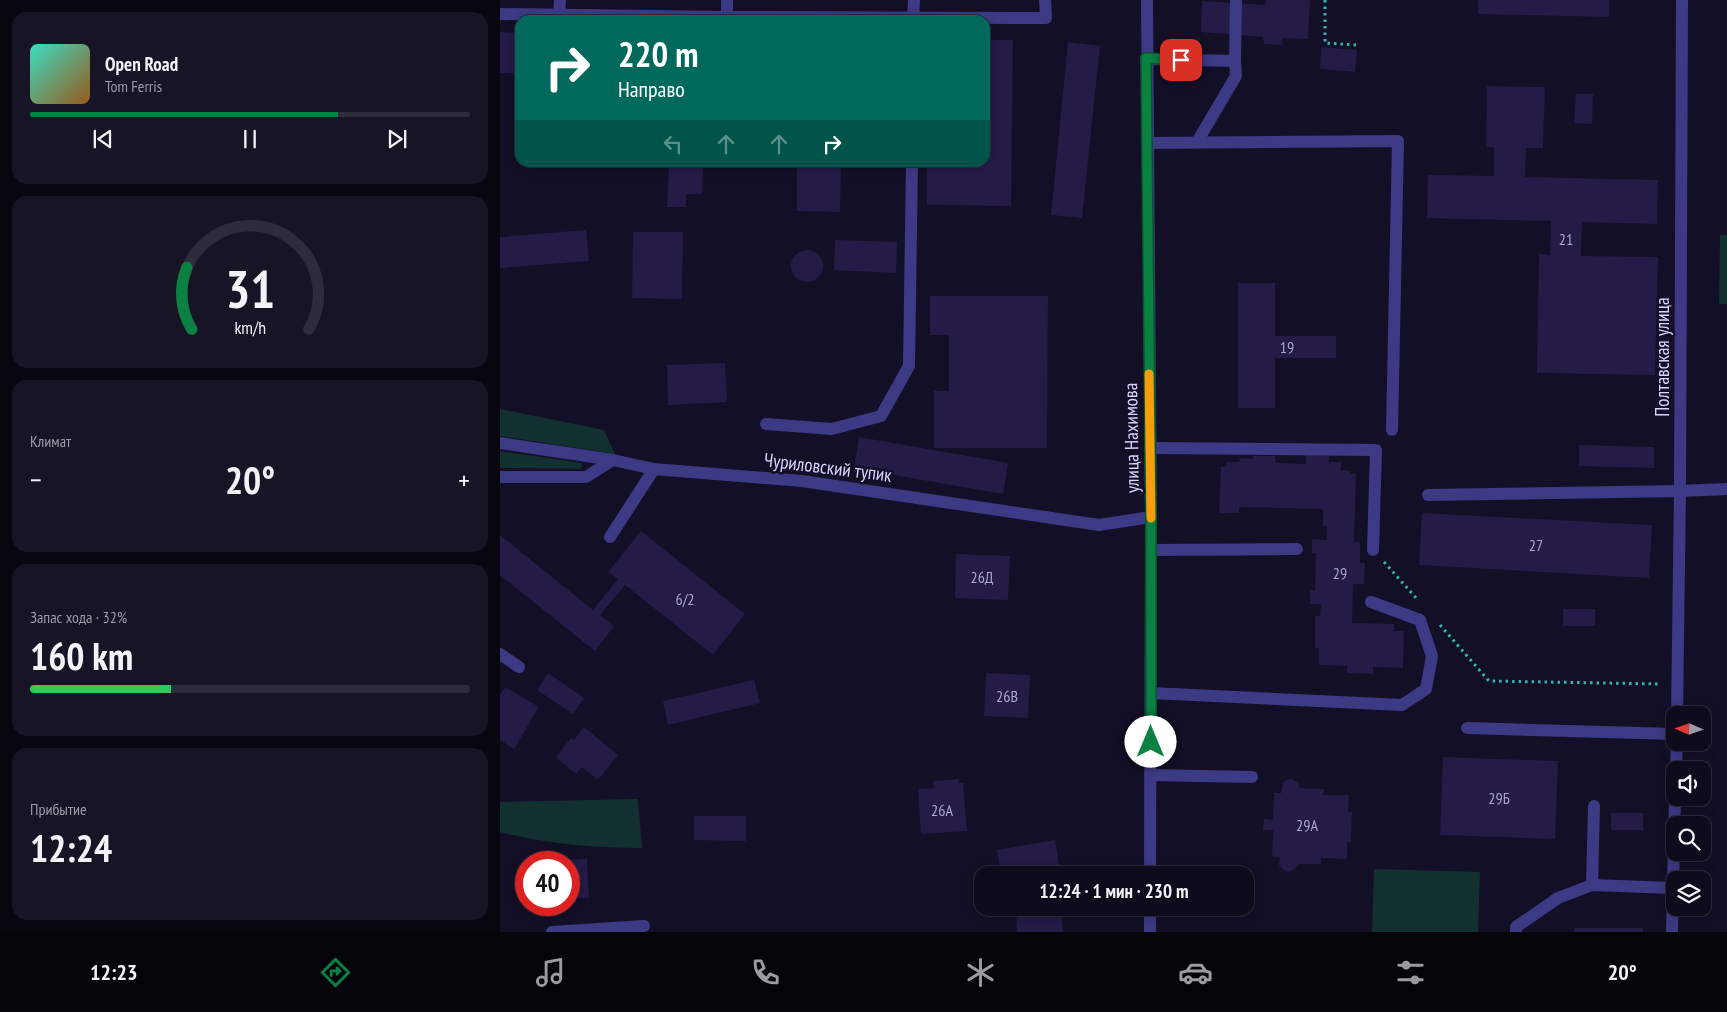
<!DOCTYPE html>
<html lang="ru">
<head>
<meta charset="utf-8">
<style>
  :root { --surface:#0e0b1c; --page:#171425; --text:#f1f3f6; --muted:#9b9ba3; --line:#2e2b3b; --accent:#0b8043 }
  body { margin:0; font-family:"PT Sans Narrow",sans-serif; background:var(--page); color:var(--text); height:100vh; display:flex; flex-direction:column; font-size:19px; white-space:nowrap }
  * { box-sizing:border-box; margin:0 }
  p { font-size:16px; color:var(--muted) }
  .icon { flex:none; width:28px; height:28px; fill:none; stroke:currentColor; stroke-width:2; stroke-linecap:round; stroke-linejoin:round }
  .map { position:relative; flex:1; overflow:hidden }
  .panel { display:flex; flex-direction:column; gap:12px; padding:12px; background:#08060f; width:500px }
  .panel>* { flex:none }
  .top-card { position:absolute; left:15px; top:15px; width:475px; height:152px; border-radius:15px; box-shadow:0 2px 12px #0003,0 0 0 1px var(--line); background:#00695c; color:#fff; overflow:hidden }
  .needle { width:32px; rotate:272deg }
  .buttons { position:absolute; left:1166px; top:706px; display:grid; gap:10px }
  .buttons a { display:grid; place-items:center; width:45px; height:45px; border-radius:10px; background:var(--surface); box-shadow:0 2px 12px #0003,0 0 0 1px var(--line); font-size:25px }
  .speed { position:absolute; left:15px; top:851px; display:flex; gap:10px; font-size:25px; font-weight:700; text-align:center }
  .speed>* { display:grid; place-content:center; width:65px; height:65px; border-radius:50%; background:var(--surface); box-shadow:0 2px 12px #0003,0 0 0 1px var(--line); line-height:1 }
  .speed .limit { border:8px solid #d22; background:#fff; color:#111 }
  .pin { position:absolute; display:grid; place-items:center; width:42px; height:42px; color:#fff; margin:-21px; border-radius:10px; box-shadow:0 2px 8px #0006 }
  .me { position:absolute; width:55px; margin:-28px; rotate:0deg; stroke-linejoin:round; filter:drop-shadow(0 0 4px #0008) }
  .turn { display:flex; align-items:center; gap:18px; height:105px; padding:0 20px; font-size:22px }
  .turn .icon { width:65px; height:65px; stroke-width:2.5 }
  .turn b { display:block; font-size:35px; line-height:42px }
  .lanes { display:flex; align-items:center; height:48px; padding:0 20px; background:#0003; justify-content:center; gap:25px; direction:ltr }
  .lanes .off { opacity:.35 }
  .big { font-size:38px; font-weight:600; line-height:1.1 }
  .panel .tile { flex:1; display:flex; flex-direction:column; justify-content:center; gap:8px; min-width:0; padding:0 18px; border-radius:15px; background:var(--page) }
  .panel .dial { align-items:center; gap:0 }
  .dial svg { height:130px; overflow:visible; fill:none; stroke:var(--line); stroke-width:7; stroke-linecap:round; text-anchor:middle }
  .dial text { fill:var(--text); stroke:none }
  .song { display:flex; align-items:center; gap:15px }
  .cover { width:60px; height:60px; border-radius:8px; background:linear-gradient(135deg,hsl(170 70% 55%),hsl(30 70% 35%)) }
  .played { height:5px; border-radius:2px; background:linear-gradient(90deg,var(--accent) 70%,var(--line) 70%) }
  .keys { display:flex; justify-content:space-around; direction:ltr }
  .heat { display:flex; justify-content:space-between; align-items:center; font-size:28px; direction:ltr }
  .charge { height:8px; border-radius:4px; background:linear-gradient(90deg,#34c759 32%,var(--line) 0) }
  .trip { position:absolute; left:474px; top:866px; width:280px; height:50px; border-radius:15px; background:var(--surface); box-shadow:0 2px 12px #0003,0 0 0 1px var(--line); font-weight:600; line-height:50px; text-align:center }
  .tabs { display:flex; height:80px; justify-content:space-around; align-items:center; background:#06040b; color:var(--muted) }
  .tabs .icon { width:35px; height:35px }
  .tabs .current { color:var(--accent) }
  .tabs b { font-size:22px; color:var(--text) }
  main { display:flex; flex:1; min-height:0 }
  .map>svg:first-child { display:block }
  .green { fill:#12302f }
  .building { fill:#241b47 }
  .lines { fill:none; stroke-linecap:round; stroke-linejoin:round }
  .path { stroke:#2fb8b0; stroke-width:3; stroke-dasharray:2.5 4; stroke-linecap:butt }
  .service { stroke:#3d3a85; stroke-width:12 }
  .minor { stroke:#3d3a85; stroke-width:12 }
  .tertiary { stroke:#3d3a85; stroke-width:12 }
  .route-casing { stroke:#07532c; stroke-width:12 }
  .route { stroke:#0b8043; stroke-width:9 }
  .slow { stroke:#f59e0b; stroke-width:9 }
  .labels { text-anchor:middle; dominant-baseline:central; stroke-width:5; stroke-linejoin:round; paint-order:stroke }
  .number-label { font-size:16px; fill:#aca6d1 }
  .street-label { font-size:19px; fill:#d9d4ff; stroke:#130f26 }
</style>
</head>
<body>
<main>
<section class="panel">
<div class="tile">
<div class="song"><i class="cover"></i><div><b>Open Road</b><p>Tom Ferris</p></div></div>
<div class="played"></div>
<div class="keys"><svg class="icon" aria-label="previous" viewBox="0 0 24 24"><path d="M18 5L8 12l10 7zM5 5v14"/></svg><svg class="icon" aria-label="pause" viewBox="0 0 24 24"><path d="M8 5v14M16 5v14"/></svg><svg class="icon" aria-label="next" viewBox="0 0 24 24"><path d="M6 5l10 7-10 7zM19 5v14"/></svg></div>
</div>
<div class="tile dial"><svg viewBox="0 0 100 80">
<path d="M14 69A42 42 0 1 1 86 69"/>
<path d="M14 69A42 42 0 0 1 11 31" stroke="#0b8043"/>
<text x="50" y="56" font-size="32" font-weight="700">31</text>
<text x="50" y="72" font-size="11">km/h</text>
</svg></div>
<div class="tile"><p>Климат</p>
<div class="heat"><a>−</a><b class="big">20°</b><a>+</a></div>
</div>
<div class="tile"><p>Запас хода · 32%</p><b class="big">160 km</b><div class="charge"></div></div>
<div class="tile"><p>Прибытие</p><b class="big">12:24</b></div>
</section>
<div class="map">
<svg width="1227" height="932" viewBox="0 0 1227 932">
  <rect width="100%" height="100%" fill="#130f26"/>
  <!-- green -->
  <g class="green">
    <polygon points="1220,235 1227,235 1227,304 1219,304"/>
    <polygon points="0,409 104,430 115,454 0,436"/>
    <polygon points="0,451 82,463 81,469 0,468"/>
    <path d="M138 799 142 848C94 848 47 844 0 832V802Z"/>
    <polygon points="874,869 980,872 978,932 872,932"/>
  </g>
  <!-- building -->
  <g class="building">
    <polygon points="766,0 810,0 808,39 783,38 782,45 764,44 763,37 701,32 702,1 765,5"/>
    <polygon points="978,0 1109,0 1109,17 978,14"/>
    <polygon points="0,32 20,33 20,73 0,73"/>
    <polygon points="485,40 513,40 511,206 427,205 427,162 485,162"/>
    <polygon points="568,42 600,46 582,218 551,215"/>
    <polygon points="821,47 857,50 855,72 820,69"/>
    <polygon points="987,86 1045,87 1043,148 1026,148 1025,177 1158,180 1157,224 1082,222 1081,256 1158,257 1155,375 1037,373 1039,254 1050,255 1051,221 927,218 928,175 994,176 994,147 986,147"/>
    <polygon points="1076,94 1093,94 1092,124 1074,123"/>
    <polygon points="297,162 341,162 340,212 297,211"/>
    <polygon points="169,165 203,166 202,194 186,194 186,207 167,207"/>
    <polygon points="86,230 89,261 0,268 0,237"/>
    <polygon points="133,232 183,232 182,299 132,298"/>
    <polygon points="335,240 397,242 396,273 334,270"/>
    <circle cx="307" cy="266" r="16"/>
    <polygon points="738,283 775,283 775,336 836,336 836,358 775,358 775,408 738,408"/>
    <polygon points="430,296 548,296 547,448 434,448 434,391 449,391 449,335 430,335"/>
    <polygon points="225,363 227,402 168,405 167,365"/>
    <polygon points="359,437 508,463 503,494 354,468"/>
    <polygon points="1079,445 1154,447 1154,468 1079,466"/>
    <polygon points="806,455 829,456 829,462 841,462 841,470 850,471 850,474 856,474 854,542 860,542 860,563 865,563 864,584 853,584 852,623 894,624 894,631 904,631 903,668 873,667 873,674 847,673 847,666 819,665 819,648 815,648 815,616 820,616 821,604 810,604 810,590 815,590 816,553 812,553 812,539 826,540 827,526 823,526 823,509 739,507 739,513 719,513 721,467 726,467 726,462 739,462 740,458 753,459 753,456 775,456 776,463 806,464"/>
    <polygon points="922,513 1152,525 1149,578 919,565"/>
    <polygon points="141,531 245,614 213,655 125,585 100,615 114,626 95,651 0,575 0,535 93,610 118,579 108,572"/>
    <polygon points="456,554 510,556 508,600 455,598"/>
    <rect x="1063" y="609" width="32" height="17"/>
    <polygon points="48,673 84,698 73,714 37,690"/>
    <polygon points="486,673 530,675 528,718 484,716"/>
    <polygon points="254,680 260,703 168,725 163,701"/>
    <polygon points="5,687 39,707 14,749 0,740 0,695"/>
    <polygon points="84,727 118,755 98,780 82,767 76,774 56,757 71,738 74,740"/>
    <polygon points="943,757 1058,761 1055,839 940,835"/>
    <polygon points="459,779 459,783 463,783 467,831 421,834 418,789 434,788 433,781"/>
    <polygon points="791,779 798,782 800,788 824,789 823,795 849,795 848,812 852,812 851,842 847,842 847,859 821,858 821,864 798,864 795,869 788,872 785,871 779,865 780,857 772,856 773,830 763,830 764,819 773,820 774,793 781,793 783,783 786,780"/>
    <rect x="1111" y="813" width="32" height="17"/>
    <polygon points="194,816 246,816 246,841 194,840"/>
    <polygon points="555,840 561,875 501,875 497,850"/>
    <polygon points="87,859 89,898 69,899 69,862 40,862 40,861"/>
    <polygon points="516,908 561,908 563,932 517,932"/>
    <rect x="1074" y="928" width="69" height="4"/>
  </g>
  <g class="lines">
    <!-- path -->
    <g class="path">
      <polyline points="825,0 825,43 857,45"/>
      <polyline points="884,562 918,600"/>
      <polyline points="940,625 989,681 1161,684"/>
    </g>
    <!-- service -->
    <g class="service">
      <polyline points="227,0 227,17 546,18 545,0"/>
      <polyline points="0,14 227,17"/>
      <polyline points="59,15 60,0"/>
      <polyline points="413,20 414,0"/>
      <polyline points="646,59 735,61 736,0"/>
      <polyline points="697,142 736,76 735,61"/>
      <polyline points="647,143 898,141 892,430"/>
      <polyline points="266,424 332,429 381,416 409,366 412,162"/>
      <polyline points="650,448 876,450 873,550"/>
      <polyline points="0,477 86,477 113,460"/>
      <polyline points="928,495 1180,491"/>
      <polyline points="110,537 154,469"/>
      <polyline points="651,550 797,549"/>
      <polyline points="651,693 902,705 926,689 932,656 920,620 871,602"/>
      <polyline points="967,728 1175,734"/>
      <polyline points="650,775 752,777"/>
      <polyline points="1092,885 1094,806"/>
      <polyline points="52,932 144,926"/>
      <polyline points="1016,932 1016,927 1058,898 1092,885 1173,888"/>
    </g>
    <!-- minor -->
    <g class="minor">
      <polyline points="0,443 113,460 154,469 302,481 599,525 651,517"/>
      <polyline points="1180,491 1227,489"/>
      <polyline points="0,654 19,667"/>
      <polyline points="1177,715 1180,491 1182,0"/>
      <polyline points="1176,770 1177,742"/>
      <polyline points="1172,932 1175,798"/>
    </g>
    <!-- tertiary -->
    <g class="tertiary">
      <polyline points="647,0 651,517 650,875"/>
      <polyline points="650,932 650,908"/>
    </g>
  </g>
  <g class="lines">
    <defs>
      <polyline id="route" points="651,742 651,517 646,58 681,60"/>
    </defs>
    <!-- route casing -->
    <use href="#route" class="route-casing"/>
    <!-- route -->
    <use href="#route" class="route"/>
    <!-- slow -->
    <polyline class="slow" points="649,374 651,518"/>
  </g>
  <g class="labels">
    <!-- number labels -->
    <g class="number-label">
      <text x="1066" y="239">21</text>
      <text x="787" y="347">19</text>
      <text x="1036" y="545">27</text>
      <text x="840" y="573">29</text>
      <text x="482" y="577">26Д</text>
      <text x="185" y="599">6/2</text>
      <text x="507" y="696">26В</text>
      <text x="999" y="798">29Б</text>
      <text x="442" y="810">26А</text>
      <text x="807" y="825">29А</text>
    </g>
    <!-- street labels -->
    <g class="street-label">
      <text transform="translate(1162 357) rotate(-90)">Полтавская улица</text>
      <text transform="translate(631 438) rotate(-91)">улица Нахимова</text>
      <text transform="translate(328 467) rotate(7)">Чуриловский тупик</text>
    </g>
  </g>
</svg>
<div class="buttons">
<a><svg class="needle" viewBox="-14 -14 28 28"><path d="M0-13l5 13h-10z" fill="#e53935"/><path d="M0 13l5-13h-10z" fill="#9b9ba3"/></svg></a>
<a><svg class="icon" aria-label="sound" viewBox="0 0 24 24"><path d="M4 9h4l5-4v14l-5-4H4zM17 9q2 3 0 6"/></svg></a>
<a><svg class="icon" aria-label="search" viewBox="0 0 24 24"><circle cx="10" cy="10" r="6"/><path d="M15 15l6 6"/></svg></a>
<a><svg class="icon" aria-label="layers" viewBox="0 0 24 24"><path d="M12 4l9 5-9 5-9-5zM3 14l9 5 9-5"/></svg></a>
</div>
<div class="speed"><div class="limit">40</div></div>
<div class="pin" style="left:681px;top:60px;background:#d93025"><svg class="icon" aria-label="arrive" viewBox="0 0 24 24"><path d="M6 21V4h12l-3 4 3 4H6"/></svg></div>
<svg class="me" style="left:651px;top:742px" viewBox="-20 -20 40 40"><circle r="19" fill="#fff"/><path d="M0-13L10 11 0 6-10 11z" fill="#0b8043"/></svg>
<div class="trip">12:24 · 1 мин · 230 m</div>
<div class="top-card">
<div class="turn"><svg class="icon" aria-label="right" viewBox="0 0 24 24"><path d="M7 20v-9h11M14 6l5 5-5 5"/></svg><div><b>220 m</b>Направо</div></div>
<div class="lanes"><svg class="icon off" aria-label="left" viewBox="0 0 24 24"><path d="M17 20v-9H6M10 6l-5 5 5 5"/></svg><svg class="icon off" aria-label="ahead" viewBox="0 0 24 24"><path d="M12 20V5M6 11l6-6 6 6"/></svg><svg class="icon off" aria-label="ahead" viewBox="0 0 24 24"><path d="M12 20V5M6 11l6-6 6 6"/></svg><svg class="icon" aria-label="right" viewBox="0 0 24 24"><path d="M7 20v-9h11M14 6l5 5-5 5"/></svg></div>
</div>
</div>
</main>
<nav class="tabs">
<b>12:23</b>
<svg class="icon current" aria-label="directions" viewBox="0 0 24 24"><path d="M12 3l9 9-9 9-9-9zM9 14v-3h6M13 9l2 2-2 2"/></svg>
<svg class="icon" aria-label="music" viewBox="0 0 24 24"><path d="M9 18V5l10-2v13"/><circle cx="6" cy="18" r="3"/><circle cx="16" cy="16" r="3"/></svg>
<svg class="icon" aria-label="phone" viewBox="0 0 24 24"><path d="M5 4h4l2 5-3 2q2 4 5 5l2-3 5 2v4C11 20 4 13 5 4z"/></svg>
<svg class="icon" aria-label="climate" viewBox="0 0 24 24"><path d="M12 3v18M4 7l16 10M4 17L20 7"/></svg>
<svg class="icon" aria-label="car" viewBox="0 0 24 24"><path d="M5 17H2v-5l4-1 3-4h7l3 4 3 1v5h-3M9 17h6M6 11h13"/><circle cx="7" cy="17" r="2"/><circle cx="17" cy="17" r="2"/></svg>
<svg class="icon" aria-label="filters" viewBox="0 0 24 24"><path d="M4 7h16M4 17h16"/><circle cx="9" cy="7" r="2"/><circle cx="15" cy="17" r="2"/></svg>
<b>20°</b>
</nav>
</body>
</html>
